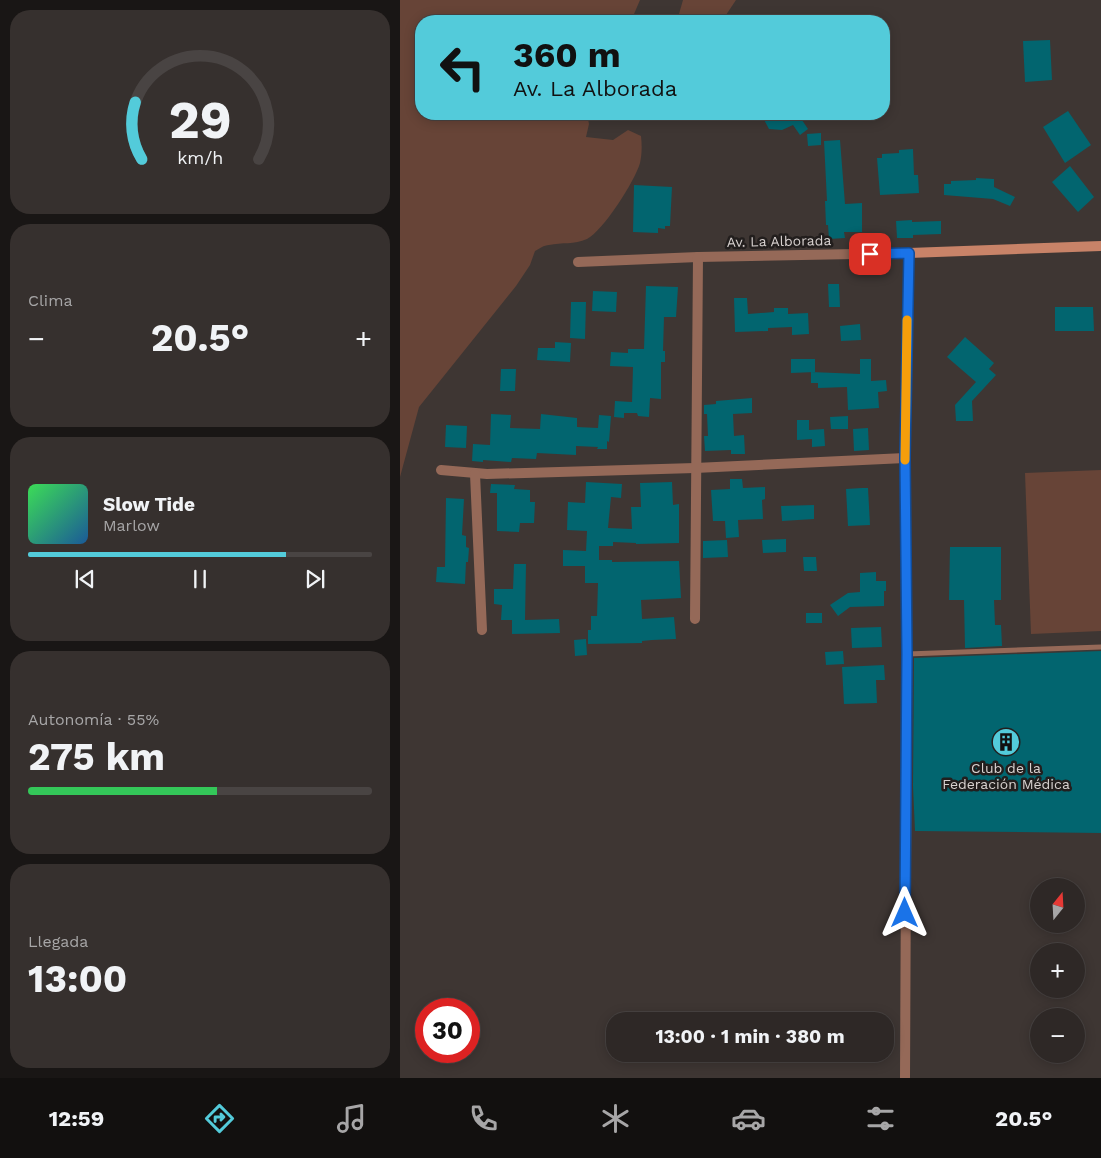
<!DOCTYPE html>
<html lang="es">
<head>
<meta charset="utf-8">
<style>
  :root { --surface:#2e2826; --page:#36302e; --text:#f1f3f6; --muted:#a7a6a7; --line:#494443; --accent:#53cbda }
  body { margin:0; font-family:"Work Sans",sans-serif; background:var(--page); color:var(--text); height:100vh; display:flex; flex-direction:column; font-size:19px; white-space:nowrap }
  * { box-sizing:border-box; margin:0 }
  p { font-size:16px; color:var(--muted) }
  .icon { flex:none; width:28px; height:28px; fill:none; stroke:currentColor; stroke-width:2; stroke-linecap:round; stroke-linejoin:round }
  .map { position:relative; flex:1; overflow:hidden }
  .sheet { display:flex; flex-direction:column; gap:10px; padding:10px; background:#191615; width:400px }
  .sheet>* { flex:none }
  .top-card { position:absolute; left:15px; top:15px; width:475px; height:105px; border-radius:20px; box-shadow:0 2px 12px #0003,0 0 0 1px var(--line); background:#53cbda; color:#111; overflow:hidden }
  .needle { width:32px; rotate:18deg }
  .buttons { position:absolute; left:630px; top:878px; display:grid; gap:10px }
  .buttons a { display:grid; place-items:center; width:55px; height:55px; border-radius:50%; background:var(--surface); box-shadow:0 2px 12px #0003,0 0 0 1px var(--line); font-size:25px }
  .speed { position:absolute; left:15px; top:998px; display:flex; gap:10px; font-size:25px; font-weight:700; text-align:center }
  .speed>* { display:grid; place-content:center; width:65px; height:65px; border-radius:50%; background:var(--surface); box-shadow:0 2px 12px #0003,0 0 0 1px var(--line); line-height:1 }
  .speed .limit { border:8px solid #d22; background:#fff; color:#111 }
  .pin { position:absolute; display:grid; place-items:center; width:42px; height:42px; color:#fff; margin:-21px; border-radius:10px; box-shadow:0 2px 8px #0006 }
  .me { position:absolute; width:55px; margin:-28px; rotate:0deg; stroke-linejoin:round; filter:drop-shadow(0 0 4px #0008) }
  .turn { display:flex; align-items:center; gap:18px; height:105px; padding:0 15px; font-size:22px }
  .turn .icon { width:65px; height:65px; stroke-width:2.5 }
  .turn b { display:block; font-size:35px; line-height:42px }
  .big { font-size:38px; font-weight:700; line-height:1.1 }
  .sheet .widget { flex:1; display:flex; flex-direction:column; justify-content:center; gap:8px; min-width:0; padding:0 18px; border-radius:20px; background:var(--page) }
  .sheet .dial { align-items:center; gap:0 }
  .dial svg { height:130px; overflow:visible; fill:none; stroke:var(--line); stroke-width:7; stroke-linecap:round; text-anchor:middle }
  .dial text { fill:var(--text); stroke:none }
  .song { display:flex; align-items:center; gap:15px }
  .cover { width:60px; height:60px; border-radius:8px; background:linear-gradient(135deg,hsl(130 70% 55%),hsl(210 70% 35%)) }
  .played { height:5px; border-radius:2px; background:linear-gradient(90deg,var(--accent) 75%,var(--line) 75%) }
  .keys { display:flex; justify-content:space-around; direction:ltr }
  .heat { display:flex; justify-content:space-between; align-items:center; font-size:28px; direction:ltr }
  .charge { height:8px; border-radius:4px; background:linear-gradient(90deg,#34c759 55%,var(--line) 0) }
  .trip { position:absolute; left:206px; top:1012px; width:288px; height:50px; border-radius:20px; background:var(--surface); box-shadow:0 2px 12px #0003,0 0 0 1px var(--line); font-weight:700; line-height:50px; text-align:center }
  .tab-bar { display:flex; height:80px; justify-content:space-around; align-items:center; background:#12100f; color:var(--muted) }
  .tab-bar .icon { width:35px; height:35px }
  .tab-bar .current { color:var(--accent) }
  .tab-bar b { font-size:22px; color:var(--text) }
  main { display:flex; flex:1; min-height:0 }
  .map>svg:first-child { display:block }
  .green { fill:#674437 }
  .building { fill:#02656f }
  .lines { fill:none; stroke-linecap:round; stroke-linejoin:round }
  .service { stroke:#956958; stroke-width:5 }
  .minor { stroke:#956958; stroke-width:10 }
  .secondary { stroke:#c88368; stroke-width:10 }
  .route-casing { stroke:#114b97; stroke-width:12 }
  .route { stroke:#1a73e8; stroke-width:9 }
  .slow { stroke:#f59e0b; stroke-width:9 }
  .labels { text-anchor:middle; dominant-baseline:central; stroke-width:5; stroke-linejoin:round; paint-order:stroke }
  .street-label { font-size:14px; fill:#d8d2d0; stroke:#221e1d }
  .poi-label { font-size:14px; fill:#d8d2d0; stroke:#221e1d }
</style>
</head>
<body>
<main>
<section class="sheet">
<div class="widget dial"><svg viewBox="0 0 100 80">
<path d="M14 69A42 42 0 1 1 86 69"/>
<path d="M14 69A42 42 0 0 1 10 34" stroke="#53cbda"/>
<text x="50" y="56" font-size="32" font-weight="700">29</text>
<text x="50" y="72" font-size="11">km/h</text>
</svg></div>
<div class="widget"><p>Clima</p>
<div class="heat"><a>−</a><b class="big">20.5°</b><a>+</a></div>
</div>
<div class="widget">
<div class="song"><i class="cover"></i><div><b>Slow Tide</b><p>Marlow</p></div></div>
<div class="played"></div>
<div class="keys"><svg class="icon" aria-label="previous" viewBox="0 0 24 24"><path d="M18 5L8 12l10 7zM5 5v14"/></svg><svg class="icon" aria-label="pause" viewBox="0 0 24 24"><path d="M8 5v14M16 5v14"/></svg><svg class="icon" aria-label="next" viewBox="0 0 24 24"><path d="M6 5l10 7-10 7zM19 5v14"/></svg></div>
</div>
<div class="widget"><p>Autonomía · 55%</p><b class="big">275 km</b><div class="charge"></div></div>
<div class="widget"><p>Llegada</p><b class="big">13:00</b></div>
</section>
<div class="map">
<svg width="701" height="1078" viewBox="0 0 701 1078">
  <rect width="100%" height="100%" fill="#3e3633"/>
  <!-- green -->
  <g class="green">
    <path d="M0 0H240L231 21H21V114H187L189 124 186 137 213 140 228 130 241 136C242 145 242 154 240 163 235 181 203 231 187 239 174 245 162 242 149 245 144 245 139 249 135 251L130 265 116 286 19 407 0 477Z"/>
    <polygon points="283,0 336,0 322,21 277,21"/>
    <polygon points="701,470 701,631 631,634 625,473"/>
  </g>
  <!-- building -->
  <g class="building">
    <polygon points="650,40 652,80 625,82 623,41"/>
    <polygon points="668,111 691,145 665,163 643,127"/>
    <polygon points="361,114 398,114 408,129 400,135 393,125 382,130 369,129"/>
    <polygon points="421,133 421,145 408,146 407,134"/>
    <polygon points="440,140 445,204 462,203 462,232 444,232 445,238 429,239 428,225 426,225 425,201 427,201 424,141"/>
    <polygon points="513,149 514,175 518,175 519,193 480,195 477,158 482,158 482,154 499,153 499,150"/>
    <polygon points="670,166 694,197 678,212 652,182"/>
    <polygon points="576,178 594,179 594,187 615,197 610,206 593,199 544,195 544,184 551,184 551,181 576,180"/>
    <polygon points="234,185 272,187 270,226 265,226 265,229 258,228 258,233 233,232"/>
    <polygon points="512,220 512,222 541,221 541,234 513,235 513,238 497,238 496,221"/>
    <polygon points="428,284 439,284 440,307 429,307"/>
    <polygon points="246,286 278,287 276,317 264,317 263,351 265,351 265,362 261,362 261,399 250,398 249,417 238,416 237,413 224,413 224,418 214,417 215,401 232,402 233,367 210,366 211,352 228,353 228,349 244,349"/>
    <polygon points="193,291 217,292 216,312 192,311"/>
    <polygon points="334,298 347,298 348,314 374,312 374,308 388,308 388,314 408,313 409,334 392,335 392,327 368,328 368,331 335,332"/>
    <polygon points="171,302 186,302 185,339 170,338"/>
    <polygon points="655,307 693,307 694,331 655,331"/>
    <polygon points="460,324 461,340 441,341 440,326"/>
    <polygon points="565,337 594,363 589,369 596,375 572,401 573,421 556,421 555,405 576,382 547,357"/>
    <polygon points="155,342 171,343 170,362 137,360 138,348 155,348"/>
    <polygon points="391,359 415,359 415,372 391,373"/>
    <polygon points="460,359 471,359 471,381 486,380 487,391 478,392 479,408 448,410 447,387 418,388 418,383 411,383 411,372 460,374"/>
    <polygon points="101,369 116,369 115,391 100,391"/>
    <polygon points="352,398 352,413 333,414 334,436 344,435 345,454 331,454 331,450 305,451 304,436 308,436 307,414 304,414 304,405 316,404 316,401"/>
    <polygon points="91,414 111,415 110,428 140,429 141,414 177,418 177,427 198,428 199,415 211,416 209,442 207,441 207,449 197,449 198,447 176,446 176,455 137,453 136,459 112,458 111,462 83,460 83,462 72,461 73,444 90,445"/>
    <polygon points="448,416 448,429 431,429 430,417"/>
    <polygon points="397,420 409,420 409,430 424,429 425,446 412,447 412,439 397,440"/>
    <polygon points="46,425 67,426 66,448 45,447"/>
    <polygon points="468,428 469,450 454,451 453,429"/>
    <polygon points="330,479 342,479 343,488 365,487 365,499 362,500 363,519 338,520 339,537 326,538 325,521 313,521 311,490 330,489"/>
    <polygon points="186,482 222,484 221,498 211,497 208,528 232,529 231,507 241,507 240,483 272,482 273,505 279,504 279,543 236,544 236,543 213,542 213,546 199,546 199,560 212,560 212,562 279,561 281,598 241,600 242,619 274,617 276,639 252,640 242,641 242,643 188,644 188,630 191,630 191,616 197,616 198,583 185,583 185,566 163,566 163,550 186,551 187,531 167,530 168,502 185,503"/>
    <polygon points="91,484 115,485 114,489 130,490 130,502 135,502 134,523 120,523 119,532 97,531 97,493 90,493"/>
    <polygon points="462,488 468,488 470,525 448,526 446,489"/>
    <polygon points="46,498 64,499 62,535 66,536 66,547 69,548 68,562 66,562 65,584 36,582 37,567 45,567"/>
    <polygon points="414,505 414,519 382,521 381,506"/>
    <polygon points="386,539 386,552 363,553 362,540"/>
    <polygon points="327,540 328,557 303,558 303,541"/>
    <polygon points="550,547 601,547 601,600 594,600 595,625 601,625 602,646 565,648 564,600 549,600"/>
    <polygon points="403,557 416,557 417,571 404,571"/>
    <polygon points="114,564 126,564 125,620 159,619 160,633 112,634 112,620 101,620 102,605 94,604 94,589 113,589"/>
    <polygon points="476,572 476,581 486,581 486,591 484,591 484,606 450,607 438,616 430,605 448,593 460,592 460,573"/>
    <rect x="406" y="613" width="16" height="10"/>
    <polygon points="481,627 482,647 452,648 451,628"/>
    <polygon points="186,639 187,655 175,656 174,640"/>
    <polygon points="443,651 444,664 426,665 425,652"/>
    <polygon points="701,651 701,833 515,831 513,786 514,658"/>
    <polygon points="484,665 485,680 476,680 477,703 444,704 442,667"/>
  </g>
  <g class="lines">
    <!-- service -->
    <polyline class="service" points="507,654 701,647"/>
    <!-- minor -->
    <g class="minor">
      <polyline points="178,262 298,257 509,253"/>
      <polyline points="41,470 87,474 295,468 505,458"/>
      <polyline points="75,474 82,630"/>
      <polyline points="295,619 298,257"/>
      <polyline points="505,1078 507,654"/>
    </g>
    <!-- secondary -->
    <polyline class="secondary" points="507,654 505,458 509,253 701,246"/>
  </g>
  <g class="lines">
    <defs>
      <polyline id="route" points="470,254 509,253 505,458 507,654 505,913"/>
    </defs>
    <!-- route casing -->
    <use href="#route" class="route-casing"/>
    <!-- route -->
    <use href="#route" class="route"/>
    <!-- slow -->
    <polyline class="slow" points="505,460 507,320"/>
  </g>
  <!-- icons -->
  <defs>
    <symbol id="building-disc" viewBox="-11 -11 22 22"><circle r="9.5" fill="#53cbda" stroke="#221e1d"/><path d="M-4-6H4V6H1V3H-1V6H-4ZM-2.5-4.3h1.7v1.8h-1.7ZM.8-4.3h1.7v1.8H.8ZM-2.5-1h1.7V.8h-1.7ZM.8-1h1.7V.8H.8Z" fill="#111"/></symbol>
  </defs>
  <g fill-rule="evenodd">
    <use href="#building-disc" x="590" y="726" width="32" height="32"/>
  </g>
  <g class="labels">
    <!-- street labels -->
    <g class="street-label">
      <text transform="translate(379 241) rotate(-1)">Av. La Alborada</text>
    </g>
    <!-- poi labels -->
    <g class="poi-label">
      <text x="606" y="768">Club de la<tspan x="606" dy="16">Federación Médica</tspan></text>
    </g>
  </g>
</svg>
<div class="buttons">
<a><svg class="needle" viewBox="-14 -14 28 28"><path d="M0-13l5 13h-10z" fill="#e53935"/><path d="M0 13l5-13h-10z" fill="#a7a6a7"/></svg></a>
<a>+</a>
<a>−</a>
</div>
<div class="speed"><div class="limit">30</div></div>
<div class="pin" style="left:470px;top:254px;background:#d93025"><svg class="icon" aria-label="arrive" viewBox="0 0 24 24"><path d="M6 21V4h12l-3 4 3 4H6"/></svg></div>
<svg class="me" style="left:505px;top:913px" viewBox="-20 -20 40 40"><path d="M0-17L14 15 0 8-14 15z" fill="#1a73e8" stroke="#fff" stroke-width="4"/></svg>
<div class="trip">13:00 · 1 min · 380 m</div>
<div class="top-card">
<div class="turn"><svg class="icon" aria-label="left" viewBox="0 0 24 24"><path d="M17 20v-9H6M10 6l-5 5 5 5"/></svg><div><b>360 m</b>Av. La Alborada</div></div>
</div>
</div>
</main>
<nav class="tab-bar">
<b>12:59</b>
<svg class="icon current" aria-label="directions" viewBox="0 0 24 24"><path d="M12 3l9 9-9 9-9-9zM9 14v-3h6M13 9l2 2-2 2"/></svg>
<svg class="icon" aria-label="music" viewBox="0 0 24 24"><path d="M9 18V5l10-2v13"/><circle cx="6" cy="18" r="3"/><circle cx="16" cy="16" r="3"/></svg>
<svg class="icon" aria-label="phone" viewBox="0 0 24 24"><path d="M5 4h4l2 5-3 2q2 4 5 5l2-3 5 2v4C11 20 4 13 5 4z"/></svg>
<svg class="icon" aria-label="climate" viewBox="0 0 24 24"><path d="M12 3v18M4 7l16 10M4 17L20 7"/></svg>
<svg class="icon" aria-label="car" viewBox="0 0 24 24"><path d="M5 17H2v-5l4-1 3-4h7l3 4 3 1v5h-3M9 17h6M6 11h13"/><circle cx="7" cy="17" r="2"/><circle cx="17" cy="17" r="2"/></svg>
<svg class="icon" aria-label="filters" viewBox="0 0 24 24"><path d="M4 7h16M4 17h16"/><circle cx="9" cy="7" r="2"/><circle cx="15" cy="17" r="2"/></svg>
<b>20.5°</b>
</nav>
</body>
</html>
